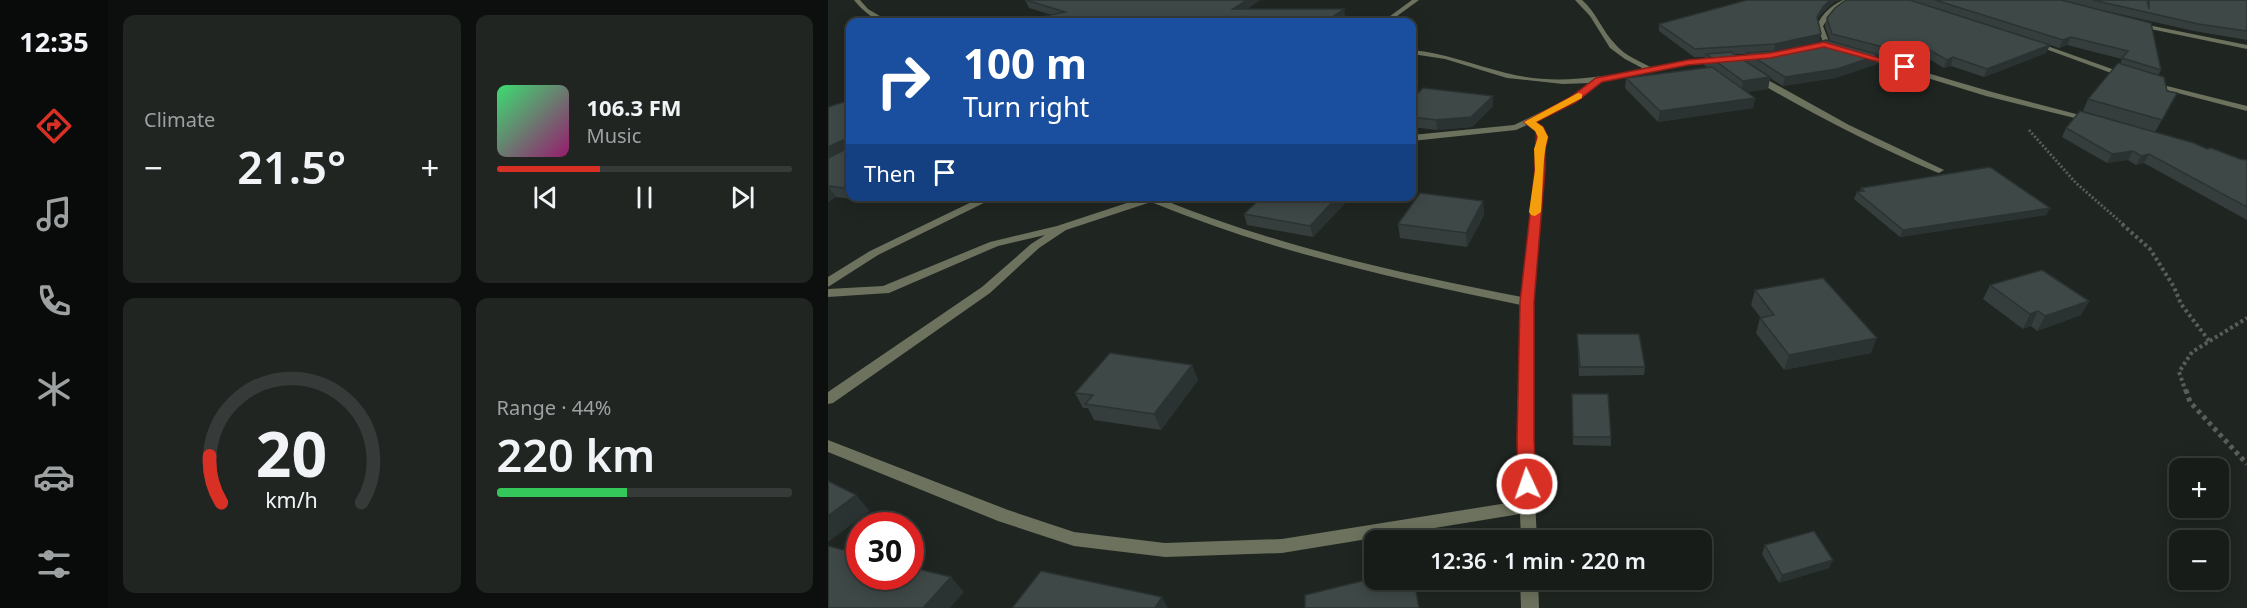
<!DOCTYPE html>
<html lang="en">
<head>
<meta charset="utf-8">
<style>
  :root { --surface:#171c19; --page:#202522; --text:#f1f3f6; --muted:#9ea1a2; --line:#363a38; --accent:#d93025 }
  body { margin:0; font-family:"Noto Sans",sans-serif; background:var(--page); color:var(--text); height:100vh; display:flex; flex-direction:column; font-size:22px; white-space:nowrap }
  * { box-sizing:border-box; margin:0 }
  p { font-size:20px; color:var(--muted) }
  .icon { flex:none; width:33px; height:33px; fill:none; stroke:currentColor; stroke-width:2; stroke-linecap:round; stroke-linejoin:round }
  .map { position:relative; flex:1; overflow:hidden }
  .details { display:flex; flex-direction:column; gap:15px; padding:15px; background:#0d0f0e; width:720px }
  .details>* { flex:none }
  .hud { position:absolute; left:18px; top:18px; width:570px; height:183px; border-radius:12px; box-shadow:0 3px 15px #0003,0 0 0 2px var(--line); background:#1a4fa0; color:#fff; overflow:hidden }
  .fabs { position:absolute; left:1341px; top:458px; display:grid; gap:12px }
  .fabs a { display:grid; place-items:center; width:60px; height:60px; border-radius:12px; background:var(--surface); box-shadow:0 3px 15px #0003,0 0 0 2px var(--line); font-size:30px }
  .speed { position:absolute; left:18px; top:512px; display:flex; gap:12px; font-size:30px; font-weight:700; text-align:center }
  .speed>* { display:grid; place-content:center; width:78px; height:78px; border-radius:50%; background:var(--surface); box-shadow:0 3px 15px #0003,0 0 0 2px var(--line); line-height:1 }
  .speed .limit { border:9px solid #d22; background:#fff; color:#111 }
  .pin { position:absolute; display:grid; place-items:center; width:51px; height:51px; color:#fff; margin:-26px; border-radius:12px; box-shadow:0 3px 9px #0006 }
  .me { position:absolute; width:66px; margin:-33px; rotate:357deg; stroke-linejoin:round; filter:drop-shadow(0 0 4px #0008) }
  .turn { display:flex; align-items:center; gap:21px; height:126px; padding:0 18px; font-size:27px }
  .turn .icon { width:78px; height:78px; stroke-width:2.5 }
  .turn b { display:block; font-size:42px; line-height:51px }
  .then { display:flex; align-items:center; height:57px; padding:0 18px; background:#0003; gap:12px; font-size:22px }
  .big { font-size:45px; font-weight:600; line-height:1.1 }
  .details .tile { flex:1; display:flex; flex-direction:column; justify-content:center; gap:9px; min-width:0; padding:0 21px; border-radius:12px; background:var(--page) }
  .details .dial { align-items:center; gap:0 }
  .dial svg { height:156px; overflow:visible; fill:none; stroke:var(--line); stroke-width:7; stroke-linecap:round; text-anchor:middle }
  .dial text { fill:var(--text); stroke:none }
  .song { display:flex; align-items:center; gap:18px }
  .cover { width:72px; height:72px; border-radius:9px; background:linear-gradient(135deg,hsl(140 70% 55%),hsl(320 70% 35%)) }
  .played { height:6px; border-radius:3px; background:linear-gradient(90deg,var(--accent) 35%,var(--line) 35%) }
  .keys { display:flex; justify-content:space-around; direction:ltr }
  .heat { display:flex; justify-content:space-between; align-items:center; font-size:33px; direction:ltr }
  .charge { height:9px; border-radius:4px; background:linear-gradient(90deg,#34c759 44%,var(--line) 0) }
  .details .tiles { flex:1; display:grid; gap:15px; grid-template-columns:repeat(2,1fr) }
  .trip { position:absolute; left:536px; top:530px; width:348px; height:60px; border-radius:12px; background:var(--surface); box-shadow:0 3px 15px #0003,0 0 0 2px var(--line); font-weight:600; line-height:60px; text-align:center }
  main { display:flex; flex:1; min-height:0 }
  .tab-bar { display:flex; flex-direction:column; width:108px; justify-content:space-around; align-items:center; background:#090b0a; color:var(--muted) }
  .tab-bar .icon { width:42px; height:42px }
  .tab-bar .current { color:var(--accent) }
  .tab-bar b { font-size:27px; color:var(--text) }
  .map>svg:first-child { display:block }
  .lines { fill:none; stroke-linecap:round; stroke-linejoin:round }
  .path-far2 { stroke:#595e5a; stroke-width:3; stroke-dasharray:2 2; stroke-linecap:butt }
  .path-far1 { stroke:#595e5a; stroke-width:4; stroke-dasharray:3 3; stroke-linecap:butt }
  .path { stroke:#595e5a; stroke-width:5; stroke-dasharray:4 4; stroke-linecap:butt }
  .minor { fill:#6c725d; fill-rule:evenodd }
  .wall { fill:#353e3d; fill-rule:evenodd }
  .shaded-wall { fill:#2b3232 }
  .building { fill:#3e4847; stroke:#2b3232; stroke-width:1.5 }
  .route { fill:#d93025; stroke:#8d1f18; stroke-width:1.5 }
  .slow { fill:#f59e0b }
</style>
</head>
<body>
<main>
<nav class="tab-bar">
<b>12:35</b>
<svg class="icon current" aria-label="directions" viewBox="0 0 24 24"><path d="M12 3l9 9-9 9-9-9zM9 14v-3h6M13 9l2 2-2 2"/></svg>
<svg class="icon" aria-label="music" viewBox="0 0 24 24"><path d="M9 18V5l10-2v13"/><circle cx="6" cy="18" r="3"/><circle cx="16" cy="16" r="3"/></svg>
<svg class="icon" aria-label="phone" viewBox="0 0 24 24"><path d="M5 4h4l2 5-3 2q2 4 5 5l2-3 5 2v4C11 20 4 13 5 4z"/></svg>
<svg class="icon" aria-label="climate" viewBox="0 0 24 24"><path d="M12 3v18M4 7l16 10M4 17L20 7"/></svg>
<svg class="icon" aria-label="car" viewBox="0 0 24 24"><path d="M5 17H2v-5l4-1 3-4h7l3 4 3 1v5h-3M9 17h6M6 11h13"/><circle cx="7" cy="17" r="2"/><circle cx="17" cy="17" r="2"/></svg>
<svg class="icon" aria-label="filters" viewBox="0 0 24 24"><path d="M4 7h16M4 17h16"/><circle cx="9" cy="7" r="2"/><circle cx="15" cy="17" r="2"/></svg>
</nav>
<section class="details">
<div class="tiles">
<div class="tile"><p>Climate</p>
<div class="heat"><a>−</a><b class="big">21.5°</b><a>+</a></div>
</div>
<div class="tile">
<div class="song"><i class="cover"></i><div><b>106.3 FM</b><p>Music</p></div></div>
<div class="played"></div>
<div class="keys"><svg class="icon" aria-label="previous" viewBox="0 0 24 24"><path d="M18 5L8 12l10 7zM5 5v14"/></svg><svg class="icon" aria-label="pause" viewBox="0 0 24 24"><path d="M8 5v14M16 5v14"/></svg><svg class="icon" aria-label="next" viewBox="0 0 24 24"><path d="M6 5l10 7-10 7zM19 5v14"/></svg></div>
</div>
<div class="tile dial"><svg viewBox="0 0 100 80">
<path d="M14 69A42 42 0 1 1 86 69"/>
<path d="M14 69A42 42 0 0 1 8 45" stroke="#d93025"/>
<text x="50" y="56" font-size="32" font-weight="700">20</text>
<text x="50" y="72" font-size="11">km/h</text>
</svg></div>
<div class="tile"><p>Range · 44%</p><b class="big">220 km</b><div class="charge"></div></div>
</div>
</section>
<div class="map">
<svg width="1419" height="608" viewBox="0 0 1419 608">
  <rect width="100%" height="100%" fill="#1f2521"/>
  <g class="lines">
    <!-- path-far2 -->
    <polyline class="path-far2" points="1201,130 1248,183 1296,225"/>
    <!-- path-far1 -->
    <g class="path-far1">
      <polyline points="1294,224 1322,249 1346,287 1353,304 1382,342"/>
      <polyline points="1358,392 1351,372 1364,352 1419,318"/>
    </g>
    <!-- path -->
    <polyline class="path" points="1358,390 1362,402 1419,464"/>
    <!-- minor -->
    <g class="minor">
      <path d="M26 0H32L40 9 62 22C48 23 35 11 26 0Z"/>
      <polygon points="584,0 591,0 561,22 554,22"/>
      <path d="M747 0H754C769 13 774 31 788 45 797 56 812 61 824 68L860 61 934 54 938 56 934 58 860 65 773 82 748 102 706 122C710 125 715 128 717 133 718 135 716 164 717 170L705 302 704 439 709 540H693L692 514 454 553 337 557 246 546 170 521 0 452V440L180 510 246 532 337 543 454 539 692 501 690 439 693 305C567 279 442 251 323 202L238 230 211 248 162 293 5 403 0 404V392L154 287 203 244 217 235 170 246 61 293 0 297V289L55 286 162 242 229 226 320 196H337L333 199C449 246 570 273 694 297L707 170 708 132 699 125 688 130 584 141V135L686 125 742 98 763 83 735 84 679 78 617 59 584 54V50C617 53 646 65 678 73 723 85 770 78 816 69L797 59 782 48 762 16Z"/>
      <path d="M1015 0H1023L1005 11 995 26 1000 39V45L984 49V47L993 44 994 39 989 26C994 13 1003 6 1015 0Z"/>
      <polygon points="1310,23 1419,45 1419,49 1308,26 1307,25"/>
      <polygon points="1204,42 1208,42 1301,75 1294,77 1204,44"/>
      <polygon points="1031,53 1164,92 1267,119 1263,122 1158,96 1031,57"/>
      <path d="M925 75H931L1021 125 1116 170 1111 173 1108 172C1045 145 984 114 925 79Z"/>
      <polygon points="1319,81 1419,106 1419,111 1319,85"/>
      <polygon points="156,196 170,196 50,255 0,287 0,277 42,251"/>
      <polygon points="692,579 710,579 711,608 693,608"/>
    </g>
  </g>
  <!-- wall -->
  <g class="wall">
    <polygon points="197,0 432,0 419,9 516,9 517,18 511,22 191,22 224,15 201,8"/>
    <path d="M1018 0H1419V40L1366 31 1265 8 1333 70 1330 76 1339 91 1349 93 1327 132 1255 111 1260 99 1292 64 1294 59 1239 45 1231 48 1204 39 1222 45 1218 53 1156 77 1123 66 1116 68 1096 56 1093 61 1076 55 1065 59 1051 55 1049 64 1007 78 955 86 942 78 940 89 918 92 927 98 925 108 830 122 797 88 798 78 879 67 876 65 877 57H866L831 31V24L1006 2 993 14 989 20 993 34 991 42 1002 41 997 26 999 18ZM990 42 965 49 954 50ZM907 54H919L918 62Z"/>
    <polygon points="665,96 665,106 644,127 609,130 584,127 584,99"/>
    <polygon points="22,100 23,199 8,197 0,202 0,107"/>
    <polygon points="1238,128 1379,149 1412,159 1419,160 1419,220 1316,163 1308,165 1300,160 1279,163 1234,137"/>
    <polygon points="1033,188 1222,208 1218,215 1072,237 1026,199 1029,192 1032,192"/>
    <polygon points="524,196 485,237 419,225 416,214"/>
    <polygon points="655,201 656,215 639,247 572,238 570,224"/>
    <polygon points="1162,285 1261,301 1253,315 1209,331 1203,326 1195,329 1155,299"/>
    <polygon points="927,290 1043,353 956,370 928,333 932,318 933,318 923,305"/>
    <polygon points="749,334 817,367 816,375 751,376"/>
    <polygon points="364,365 370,380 333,430 266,420 260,408 255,408 247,393"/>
    <polygon points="744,394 783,437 783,446 745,445"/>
    <polygon points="937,545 1001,568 951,583 934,554"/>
  </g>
  <!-- shaded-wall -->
  <g class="shaded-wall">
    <polygon points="419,0 432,0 407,18 405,9"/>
    <polygon points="1002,0 1014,0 1006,2 993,14 987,25 989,17 995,7"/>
    <polygon points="516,9 517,18 511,22 497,22"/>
    <polygon points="993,34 991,42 946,52 947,44"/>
    <polygon points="1243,37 1239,45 1231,48 1235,40"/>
    <polygon points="1222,45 1218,53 1156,77 1159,69"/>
    <polygon points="1078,47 1076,55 1065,59 1067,50"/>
    <polygon points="1051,55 1049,64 1007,78 955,86 957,77"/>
    <polygon points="1125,57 1123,66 1116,68 1119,60"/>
    <polygon points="942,77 940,89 913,93 915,81"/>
    <polygon points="665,96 665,106 644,127 609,130 608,120"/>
    <polygon points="927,98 925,108 830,122 832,111"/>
    <polygon points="15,140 21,151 0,161 0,147"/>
    <polygon points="1305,151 1300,160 1279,163 1284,154"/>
    <polygon points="1321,154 1316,163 1308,165 1313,156"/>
    <polygon points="22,184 22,196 27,196 23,199 16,188"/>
    <polygon points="0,186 8,197 0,202"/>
    <polygon points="510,196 524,196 485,237 482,226"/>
    <polygon points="655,201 656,215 639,247 638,233"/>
    <polygon points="1222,208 1218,215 1072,237 1075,230"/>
    <polygon points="1261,301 1253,315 1209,331 1217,316"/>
    <polygon points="1210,311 1203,326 1195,329 1202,314"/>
    <polygon points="1049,338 1043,353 956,370 961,355"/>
    <polygon points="364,365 370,380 333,430 326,414"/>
    <polygon points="28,495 42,511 0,542 0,516"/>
    <polygon points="1005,560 1001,568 951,583 954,575"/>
    <polygon points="123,577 136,592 122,608 95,608"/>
    <polygon points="334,597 340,608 327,608"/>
  </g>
  <!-- building -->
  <g class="building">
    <polygon points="198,0 419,0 405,9 516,9 497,22 191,22 237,12"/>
    <polygon points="919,0 1002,0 995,7 989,17 993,34 947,44 867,49 831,24"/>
    <polygon points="1018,0 1082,0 1222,45 1159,69 1125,57 1119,60 1098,48 1095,53 1078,47 1067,50 1004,34 999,18 1007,8"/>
    <polygon points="1107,0 1233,0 1323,23 1333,70 1294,58 1300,51 1243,37 1235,40"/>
    <polygon points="1265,0 1319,0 1321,9 1321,0 1419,0 1419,31 1370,24"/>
    <polygon points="998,40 1051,55 1009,69 957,77 919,53 965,49"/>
    <polygon points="903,52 942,77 915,81 878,54"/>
    <polygon points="1290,63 1336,77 1339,91 1349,93 1334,120 1260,99"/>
    <polygon points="884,67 927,98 832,111 798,78"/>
    <polygon points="595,88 665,96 643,117 608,120 584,117 584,99"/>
    <polygon points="22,100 22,184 16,188 0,186 0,158 16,150 17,141 15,140 0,147 0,107"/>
    <polygon points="1252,111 1366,143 1379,149 1383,148 1412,159 1419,160 1419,207 1321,154 1313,156 1305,151 1284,154 1238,128"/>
    <polygon points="1162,167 1222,208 1075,230 1029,192 1036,191 1033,188"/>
    <polygon points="592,193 655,201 638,233 570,224"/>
    <polygon points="435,196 510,196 482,226 416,214"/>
    <polygon points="1214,270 1261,301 1217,316 1210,311 1202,314 1162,285"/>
    <polygon points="995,278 1049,338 961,355 932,318 946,315 927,290"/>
    <polygon points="749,334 811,334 817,367 752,367"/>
    <polygon points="282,353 364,365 326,414 257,404 265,395 247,393"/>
    <polygon points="744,394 780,394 783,437 745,437"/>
    <polygon points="0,481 28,495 0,516"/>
    <polygon points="986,531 1005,560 954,575 937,545"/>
    <polygon points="0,546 32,554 32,576 82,576 82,567 123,577 95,608 0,608"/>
    <polygon points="213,571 334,597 327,608 184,608"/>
    <polygon points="546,578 546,579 586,579 591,608 477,608 477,595"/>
  </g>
  <!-- route -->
  <path class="route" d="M996 42 1082 67 1077 69 996 47 942 58 860 65 774 82 748 102 708 122 715 127 720 137 717 149V170L706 302V440L708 484 705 489 699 491 693 489 690 484 689 440 692 302 707 170C706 162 710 135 708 131 705 128 700 125 696 122L741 98 768 78 860 60 942 53Z"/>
  <!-- slow -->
  <path class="slow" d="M750 93 754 94V98L708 122 715 127 720 137C714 157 715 190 713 212L707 216 703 215 701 212 707 170 706 149 710 137 707 131 696 122Z"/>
</svg>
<div class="fabs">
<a>+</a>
<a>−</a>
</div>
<div class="speed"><div class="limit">30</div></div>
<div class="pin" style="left:1077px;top:67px;background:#d93025"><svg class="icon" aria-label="arrive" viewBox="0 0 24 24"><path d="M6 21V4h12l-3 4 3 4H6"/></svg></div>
<svg class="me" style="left:699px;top:484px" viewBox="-20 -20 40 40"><circle r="17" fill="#d93025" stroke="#fff" stroke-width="3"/><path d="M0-11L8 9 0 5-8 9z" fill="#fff"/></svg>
<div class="trip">12:36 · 1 min · 220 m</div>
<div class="hud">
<div class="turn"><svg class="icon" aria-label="right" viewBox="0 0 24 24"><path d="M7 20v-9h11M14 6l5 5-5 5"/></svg><div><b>100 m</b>Turn right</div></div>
<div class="then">Then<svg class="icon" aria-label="arrive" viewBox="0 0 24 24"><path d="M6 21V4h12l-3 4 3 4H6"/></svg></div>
</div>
</div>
</main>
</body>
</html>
